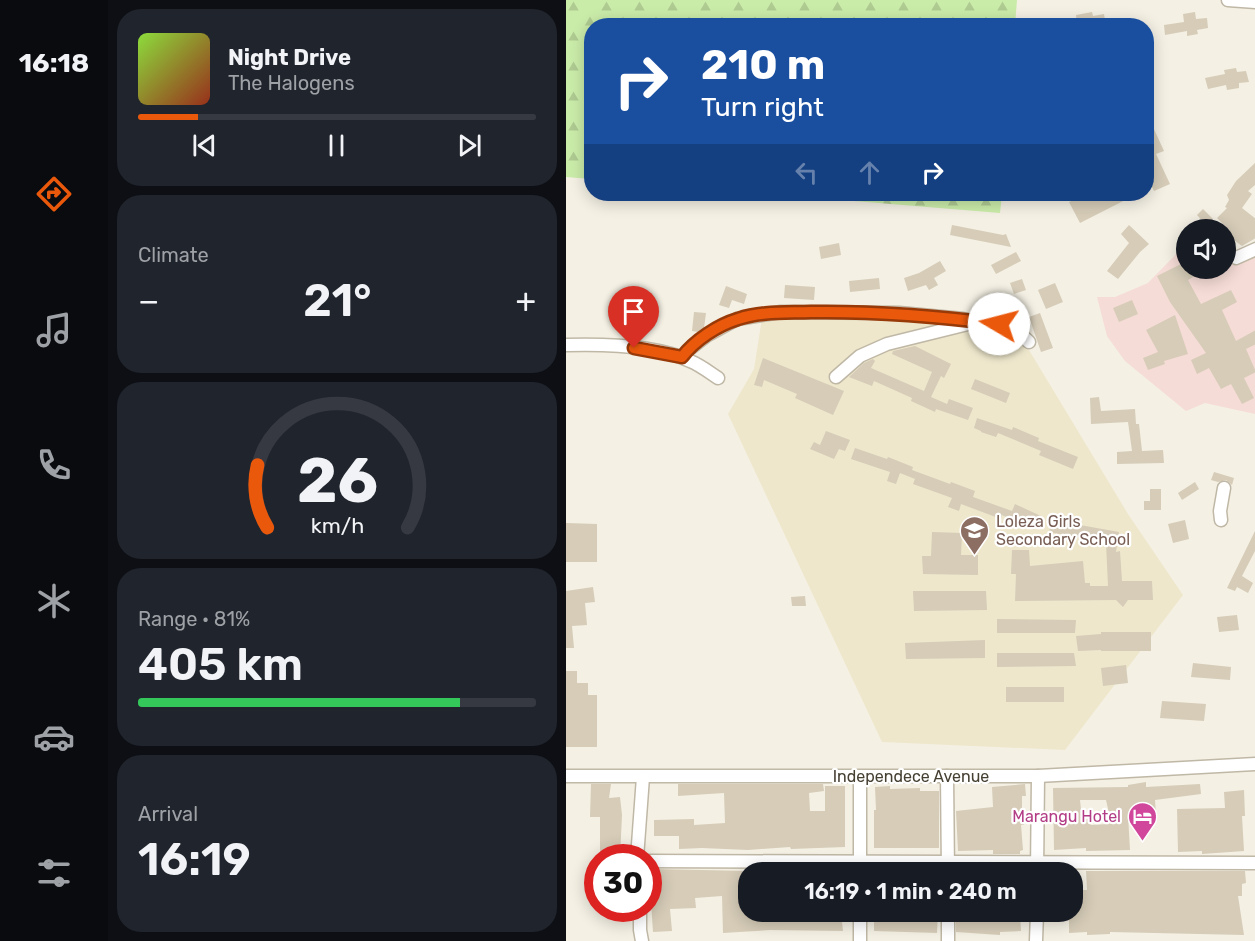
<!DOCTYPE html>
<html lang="en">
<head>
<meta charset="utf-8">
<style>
  :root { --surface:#171b24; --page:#20242c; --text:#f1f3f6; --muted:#9ea1a6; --line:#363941; --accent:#ea580c }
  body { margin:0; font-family:Rubik,sans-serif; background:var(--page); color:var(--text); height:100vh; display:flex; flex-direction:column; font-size:22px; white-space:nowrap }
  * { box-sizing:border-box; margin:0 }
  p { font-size:20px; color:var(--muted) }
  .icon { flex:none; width:33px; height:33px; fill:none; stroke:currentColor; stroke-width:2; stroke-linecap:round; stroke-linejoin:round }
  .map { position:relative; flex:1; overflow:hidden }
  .sheet { display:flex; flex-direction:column; gap:9px; padding:9px; background:#0d0f14; width:458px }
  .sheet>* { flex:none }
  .guide { position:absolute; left:18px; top:18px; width:570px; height:183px; border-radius:24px; box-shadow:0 3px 15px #0003; background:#1a4fa0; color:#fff; overflow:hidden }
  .controls { position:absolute; left:610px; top:219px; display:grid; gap:12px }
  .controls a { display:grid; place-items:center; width:60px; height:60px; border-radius:50%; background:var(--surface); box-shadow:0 3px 15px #0003; font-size:30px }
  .speed { position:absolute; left:18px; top:844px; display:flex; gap:12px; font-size:30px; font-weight:700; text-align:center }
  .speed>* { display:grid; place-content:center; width:78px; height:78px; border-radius:50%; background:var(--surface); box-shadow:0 3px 15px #0003; line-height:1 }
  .speed .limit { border:9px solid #d22; background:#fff; color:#111 }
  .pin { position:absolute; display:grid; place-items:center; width:51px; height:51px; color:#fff; margin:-62px -26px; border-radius:50% 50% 50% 0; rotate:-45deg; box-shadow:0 0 6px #0007 }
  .pin .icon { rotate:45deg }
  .me { position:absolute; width:66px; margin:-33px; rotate:278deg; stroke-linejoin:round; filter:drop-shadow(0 0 4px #0008) }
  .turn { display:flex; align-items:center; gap:21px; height:126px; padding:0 18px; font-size:27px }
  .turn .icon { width:78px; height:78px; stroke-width:2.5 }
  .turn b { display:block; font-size:42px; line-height:51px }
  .lanes { display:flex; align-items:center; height:57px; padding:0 18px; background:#0003; justify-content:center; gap:30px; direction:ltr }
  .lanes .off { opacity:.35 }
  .big { font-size:45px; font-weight:600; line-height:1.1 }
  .sheet .tile { flex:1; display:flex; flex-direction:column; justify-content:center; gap:9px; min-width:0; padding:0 21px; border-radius:24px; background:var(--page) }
  .sheet .dial { align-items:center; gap:0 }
  .dial svg { height:156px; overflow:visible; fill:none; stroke:var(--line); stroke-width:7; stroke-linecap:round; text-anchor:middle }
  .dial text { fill:var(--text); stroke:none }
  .song { display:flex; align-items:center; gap:18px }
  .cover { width:72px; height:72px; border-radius:9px; background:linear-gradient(135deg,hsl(90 70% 55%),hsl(10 70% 35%)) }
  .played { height:6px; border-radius:3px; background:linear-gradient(90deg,var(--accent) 15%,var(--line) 15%) }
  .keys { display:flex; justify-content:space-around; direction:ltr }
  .heat { display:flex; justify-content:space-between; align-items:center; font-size:33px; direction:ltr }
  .charge { height:9px; border-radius:4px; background:linear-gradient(90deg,#34c759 81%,var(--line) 0) }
  .trip { position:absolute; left:172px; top:862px; width:345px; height:60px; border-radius:24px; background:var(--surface); box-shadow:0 3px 15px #0003; font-weight:600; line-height:60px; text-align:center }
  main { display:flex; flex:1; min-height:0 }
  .dock { display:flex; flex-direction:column; width:108px; justify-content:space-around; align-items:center; background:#090b0e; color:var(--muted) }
  .dock .icon { width:42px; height:42px }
  .dock .current { color:var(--accent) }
  .dock b { font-size:27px; color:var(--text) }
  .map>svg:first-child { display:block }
  .education { fill:#eee7cc }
  .medical { fill:#f6dcd6 }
  .forest { fill:url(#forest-firs) }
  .building { fill:#d6ccb8; fill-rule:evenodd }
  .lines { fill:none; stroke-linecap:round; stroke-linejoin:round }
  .street-casing { stroke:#c0b8a6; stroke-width:15 }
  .street { stroke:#fff; stroke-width:12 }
  .route-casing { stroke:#983908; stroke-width:15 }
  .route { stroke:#ea580c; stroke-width:10 }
  .labels { text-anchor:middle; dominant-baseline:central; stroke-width:4.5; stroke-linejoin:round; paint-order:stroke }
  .education-label { font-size:16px; fill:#785e54; stroke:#fff; text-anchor:start }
  .street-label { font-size:16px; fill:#464033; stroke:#fff }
  .hotel-label { font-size:16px; fill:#b23c85; stroke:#fff; text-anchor:end }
</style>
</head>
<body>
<main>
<nav class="dock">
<b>16:18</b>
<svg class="icon current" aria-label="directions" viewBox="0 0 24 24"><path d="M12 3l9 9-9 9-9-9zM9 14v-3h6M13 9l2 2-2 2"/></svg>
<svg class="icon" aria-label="music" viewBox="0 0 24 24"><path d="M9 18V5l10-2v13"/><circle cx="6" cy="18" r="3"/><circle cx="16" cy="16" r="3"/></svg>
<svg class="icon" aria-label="phone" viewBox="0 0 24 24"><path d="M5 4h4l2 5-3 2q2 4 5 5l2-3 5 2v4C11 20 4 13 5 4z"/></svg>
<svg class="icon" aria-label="climate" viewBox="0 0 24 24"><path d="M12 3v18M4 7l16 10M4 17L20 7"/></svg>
<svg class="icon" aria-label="car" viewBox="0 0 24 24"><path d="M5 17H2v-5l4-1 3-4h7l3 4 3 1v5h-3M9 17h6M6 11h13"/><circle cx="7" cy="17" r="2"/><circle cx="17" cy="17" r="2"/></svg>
<svg class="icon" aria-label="filters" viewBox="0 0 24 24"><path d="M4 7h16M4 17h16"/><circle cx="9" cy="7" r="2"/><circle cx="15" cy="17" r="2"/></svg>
</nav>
<section class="sheet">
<div class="tile">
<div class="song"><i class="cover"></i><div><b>Night Drive</b><p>The Halogens</p></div></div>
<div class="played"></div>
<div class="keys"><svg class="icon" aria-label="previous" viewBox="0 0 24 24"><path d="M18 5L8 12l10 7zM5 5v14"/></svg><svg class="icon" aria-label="pause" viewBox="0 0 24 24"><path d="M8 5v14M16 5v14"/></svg><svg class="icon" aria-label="next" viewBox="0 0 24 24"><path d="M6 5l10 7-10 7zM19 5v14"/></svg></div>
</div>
<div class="tile"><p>Climate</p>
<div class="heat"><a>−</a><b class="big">21°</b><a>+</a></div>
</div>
<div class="tile dial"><svg viewBox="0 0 100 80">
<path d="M14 69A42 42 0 1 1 86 69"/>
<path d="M14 69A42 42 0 0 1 9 37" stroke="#ea580c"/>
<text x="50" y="56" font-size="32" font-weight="700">26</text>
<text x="50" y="72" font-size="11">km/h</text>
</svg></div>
<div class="tile"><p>Range · 81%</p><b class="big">405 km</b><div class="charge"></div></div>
<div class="tile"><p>Arrival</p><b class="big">16:19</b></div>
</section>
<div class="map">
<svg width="690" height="941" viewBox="0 0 690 941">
  <defs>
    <pattern id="forest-firs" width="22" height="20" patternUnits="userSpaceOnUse" patternTransform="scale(1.5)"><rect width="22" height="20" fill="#caeca9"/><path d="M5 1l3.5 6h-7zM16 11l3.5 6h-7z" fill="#afcb92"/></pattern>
  </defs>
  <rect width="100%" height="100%" fill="#f4f0e4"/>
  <!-- education -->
  <polygon class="education" points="196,318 446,322 562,514 617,595 499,750 316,742 162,414 188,369"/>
  <!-- medical -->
  <polygon class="medical" points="621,243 621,268 660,268 660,261 665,265 689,253 689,414 639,403 620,411 559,361 541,336 531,297 549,297 582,283"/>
  <!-- forest -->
  <g class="forest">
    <polygon points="0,0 451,0 449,25 26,26 25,179 0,177"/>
    <polygon points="203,194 436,194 434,213"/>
  </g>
  <!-- building -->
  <g class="building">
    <polygon points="526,12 527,16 538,14 540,26 511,26 510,15"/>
    <polygon points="629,12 630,19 641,18 642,28 631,30 632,34 621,36 621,31 599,35 598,25 618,22 617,14"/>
    <polygon points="670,68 671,72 680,71 683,82 673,83 673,88 661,90 660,85 642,89 639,78 659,74 658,70"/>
    <polygon points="587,127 598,151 590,154 604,184 588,191 586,187 580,189 580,168 585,166 580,156 580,130"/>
    <polygon points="690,162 690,184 682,191 686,194 676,208 690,219 690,238 676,246 661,235 664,231 651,218 661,208 659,207 663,200 661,195 670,181"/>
    <polygon points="521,194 571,194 514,223 503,202"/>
    <polygon points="637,209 647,219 640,225 631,215"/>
    <polygon points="386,225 437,235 440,234 445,247 384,235"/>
    <polygon points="563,225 583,244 574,252 552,279 541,271 563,243 555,234"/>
    <polygon points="273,243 275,255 255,259 253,247"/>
    <polygon points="450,252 455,261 430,274 425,265"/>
    <polygon points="374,261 380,271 368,278 372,285 363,290 360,285 342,291 338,278 353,273"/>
    <polygon points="621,261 621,268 643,268 622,280 635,304 665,290 671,302 656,310 670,341 690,330 690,344 680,349 690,372 678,378 688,398 676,404 665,384 655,389 643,368 631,374 625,360 640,353 604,302 591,276"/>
    <polygon points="313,278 314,289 284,292 283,281"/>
    <polygon points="456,279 460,290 448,294 444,283"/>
    <polygon points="489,283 497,302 480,309 472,290"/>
    <polygon points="219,285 249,287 248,300 218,298"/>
    <polygon points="160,286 181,294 178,304 166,300 163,308 153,305"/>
    <polygon points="566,300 572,314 553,322 547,308"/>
    <polygon points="128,312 140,313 138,328 132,332 126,331"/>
    <polygon points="474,313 487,348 475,352 463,317"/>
    <polygon points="609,315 622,354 598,361 599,364 582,370 577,358 592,352 580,330"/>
    <polygon points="349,346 385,364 378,378 375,376 365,397 381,404 383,399 407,408 402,420 370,409 369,412 345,401 346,398 308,381 306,386 283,377 298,363 307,359 309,361 305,368 358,391 366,372 326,354 327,351"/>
    <polygon points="197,358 278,391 267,415 229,398 231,394 198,380 196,387 188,385"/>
    <polygon points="409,379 444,393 440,403 405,389"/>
    <polygon points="533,397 535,411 569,409 570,424 573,424 576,451 597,450 598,463 551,464 551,452 566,451 562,422 525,424 524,398"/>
    <polygon points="411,418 446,430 447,427 473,438 472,441 512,457 507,469 473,455 475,451 432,433 430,437 415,432 415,431 408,428"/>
    <polygon points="260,431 284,440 279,451 273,449 268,459 244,449 248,442 254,445"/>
    <polygon points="289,448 321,459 322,457 347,467 346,470 384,484 385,482 409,491 407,497 446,511 449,504 475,516 468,530 436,515 435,519 395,504 393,511 382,507 386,498 347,484 349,479 334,473 330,484 321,481 324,472 285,459"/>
    <polygon points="648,472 668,478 666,485 660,480 652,482 645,480"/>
    <polygon points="629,482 633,489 616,500 612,493"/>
    <polygon points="584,489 595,489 595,510 578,510 578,501 584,501"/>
    <polygon points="486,520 553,532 550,552 554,551 556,581 586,581 587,600 562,600 557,607 550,600 449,601 450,574 445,574 446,550 463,550 464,566 517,561 519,583 524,583 524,586 542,586 540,543 483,532"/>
    <polygon points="619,520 623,539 607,543 602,524"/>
    <polygon points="0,523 31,524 31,562 0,562"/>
    <polygon points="690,529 690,549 676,576 687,583 682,593 671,587 669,591 661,588"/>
    <polygon points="366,532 396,533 395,555 412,555 412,575 357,574 356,556 365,556"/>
    <polygon points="27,587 29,602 19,603 21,625 6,626 8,648 0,648 0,591"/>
    <polygon points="347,591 420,591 421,610 348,611"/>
    <polygon points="239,596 240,606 226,606 225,597"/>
    <polygon points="671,615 673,630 653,632 651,617"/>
    <polygon points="431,619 510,620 509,633 431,633"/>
    <polygon points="535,632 585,632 585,651 535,651 535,650 512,651 510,636 535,634"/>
    <polygon points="419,640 419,658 340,659 339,643"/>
    <polygon points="431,653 508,653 510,666 431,667"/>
    <polygon points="627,663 665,667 664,680 625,677"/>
    <polygon points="560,665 562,683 537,686 535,668"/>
    <polygon points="0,671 11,671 11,683 22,683 22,695 31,695 31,747 0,747"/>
    <rect x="440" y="687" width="58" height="15"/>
    <polygon points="596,701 640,704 638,721 594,718"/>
    <path d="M580 782V787L634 784 635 794 589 800 590 815H562L564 850 520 851V848L488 850 487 788 562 787V785ZM514 800H540L543 813V824L525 825 524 818 516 819Z"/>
    <polygon points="25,784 45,784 43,798 54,797 56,815 54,858 34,858 34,817 24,817"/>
    <polygon points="112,784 257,784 258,791 243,793 244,811 259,811 259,786 279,786 279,847 225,849 224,847 182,850 136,848 113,849 113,836 88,836 88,820 128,819 128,825 159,823 158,793 112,796"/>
    <polygon points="459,784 460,796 456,796 456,807 458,825 455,825 457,850 454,851 454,854 427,854 427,850 392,851 390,811 427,807 426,787"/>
    <polygon points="324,786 324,789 354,788 354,791 373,791 373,848 308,848 308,810 310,810 309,787"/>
    <polygon points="678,790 679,816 676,816 678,851 636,854 636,851 612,852 611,809 659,808 658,792"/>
    <polygon points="88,869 183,871 183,892 177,893 177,909 183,908 183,912 275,913 277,931 204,930 157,933 156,896 129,898 130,908 104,909 106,931 87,932 85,902 88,902"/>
    <rect x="199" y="870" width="45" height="3"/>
    <polygon points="428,870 455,870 455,873 429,873"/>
    <polygon points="520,871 679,871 680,883 676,884 676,896 672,896 678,935 544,932 544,934 521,935 521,932 503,933 503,913 507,912 507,890 521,890"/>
    <polygon points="308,912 372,913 371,933 308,931"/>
    <polygon points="390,913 439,915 454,913 455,931 434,932 434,935 390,932"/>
  </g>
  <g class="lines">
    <defs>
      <g id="street">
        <polyline points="662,0 690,2"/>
        <polyline points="670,258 690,249"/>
        <path d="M0 345C36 344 91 345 124 361 134 365 143 372 152 378"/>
        <polyline points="116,357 122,350 140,336 171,319 215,312 333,313 397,319 449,329 463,342"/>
        <polyline points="270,377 294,356 321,344 406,323"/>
        <polyline points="655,520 654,511 658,488"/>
        <polyline points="0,776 472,776 690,764"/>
        <polyline points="381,776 382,873"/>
        <polyline points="294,777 294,873"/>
        <polyline points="71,858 77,777"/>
        <polyline points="82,861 690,863"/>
        <polyline points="471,873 472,776"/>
        <polyline points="74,909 74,930 76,941"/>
        <polyline points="382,912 382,941"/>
        <polyline points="294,941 294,912"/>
        <polyline points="470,941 471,912"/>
      </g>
    </defs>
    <!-- street casing -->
    <use href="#street" class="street-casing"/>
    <!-- street -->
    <use href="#street" class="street"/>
  </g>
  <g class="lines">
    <defs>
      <path id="route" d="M68 348 116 357C129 340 152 325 172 319 195 311 221 313 245 312 308 311 370 316 433 324"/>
    </defs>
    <!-- route casing -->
    <use href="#route" class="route-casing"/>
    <!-- route -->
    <use href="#route" class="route"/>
  </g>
  <!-- icons -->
  <defs>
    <symbol id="school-pin" viewBox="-11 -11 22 30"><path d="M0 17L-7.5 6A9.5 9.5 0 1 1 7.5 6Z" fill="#8d6e63" stroke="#fff"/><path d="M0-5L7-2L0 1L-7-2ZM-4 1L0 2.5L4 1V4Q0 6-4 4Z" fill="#fff"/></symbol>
    <symbol id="hotel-pin" viewBox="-11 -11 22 30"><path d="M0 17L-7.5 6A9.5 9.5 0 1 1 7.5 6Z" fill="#d1479c" stroke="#fff"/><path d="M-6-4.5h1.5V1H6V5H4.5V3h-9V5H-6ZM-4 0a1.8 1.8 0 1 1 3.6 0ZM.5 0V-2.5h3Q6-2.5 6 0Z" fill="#fff"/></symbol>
  </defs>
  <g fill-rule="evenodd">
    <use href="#school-pin" x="392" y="514" width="33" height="45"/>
    <use href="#hotel-pin" x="560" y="800" width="33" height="45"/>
  </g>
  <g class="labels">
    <!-- education labels -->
    <g class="education-label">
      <text x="430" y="521">Loleza Girls<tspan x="430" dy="18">Secondary School</tspan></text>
    </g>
    <!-- street labels -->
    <g class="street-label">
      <text x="345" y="776">Independece Avenue</text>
    </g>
    <!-- hotel labels -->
    <g class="hotel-label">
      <text x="555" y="816">Marangu Hotel</text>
    </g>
  </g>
</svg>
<div class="controls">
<a><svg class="icon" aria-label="sound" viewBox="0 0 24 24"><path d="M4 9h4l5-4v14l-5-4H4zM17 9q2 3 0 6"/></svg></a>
</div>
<div class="speed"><div class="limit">30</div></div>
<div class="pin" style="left:68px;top:348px;background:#d93025"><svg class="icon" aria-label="arrive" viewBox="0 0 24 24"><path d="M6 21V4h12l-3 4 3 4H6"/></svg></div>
<svg class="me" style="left:433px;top:324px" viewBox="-20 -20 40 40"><circle r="19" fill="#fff"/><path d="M0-13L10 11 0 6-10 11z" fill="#ea580c"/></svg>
<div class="trip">16:19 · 1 min · 240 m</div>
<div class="guide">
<div class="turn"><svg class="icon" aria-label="right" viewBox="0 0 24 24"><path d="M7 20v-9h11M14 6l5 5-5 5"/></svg><div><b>210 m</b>Turn right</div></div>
<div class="lanes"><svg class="icon off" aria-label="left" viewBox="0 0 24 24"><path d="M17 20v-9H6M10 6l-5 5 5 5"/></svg><svg class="icon off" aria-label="ahead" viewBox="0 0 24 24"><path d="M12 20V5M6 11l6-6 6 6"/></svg><svg class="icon" aria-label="right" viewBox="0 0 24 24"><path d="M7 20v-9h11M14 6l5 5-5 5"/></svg></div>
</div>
</div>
</main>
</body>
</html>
